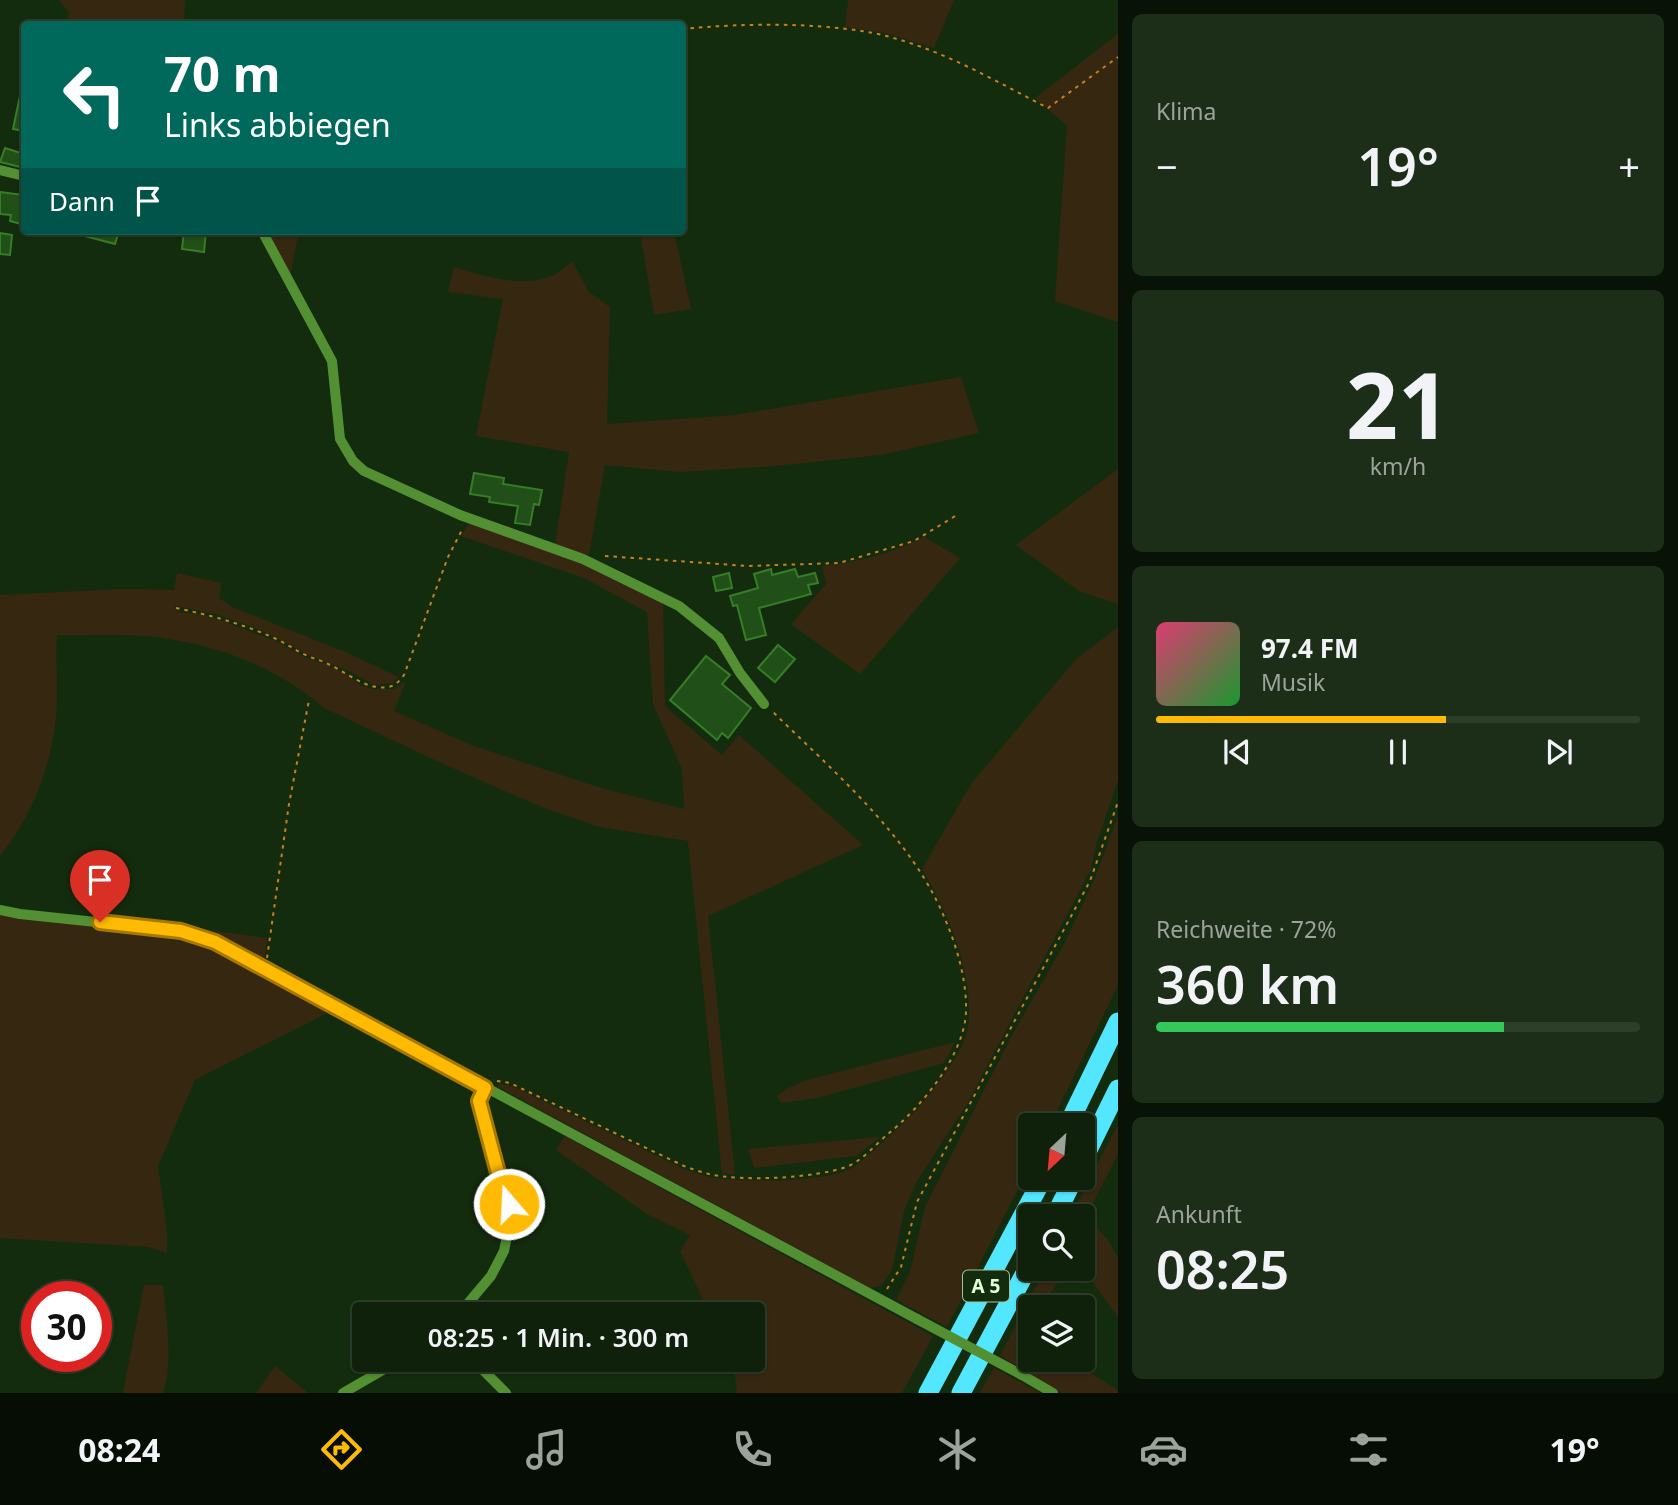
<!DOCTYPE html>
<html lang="de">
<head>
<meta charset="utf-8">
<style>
  :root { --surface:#0f210a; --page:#1d2e18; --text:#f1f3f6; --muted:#9ba39c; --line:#2f3e2b; --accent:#ffba04 }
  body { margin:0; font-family:"Noto Sans",sans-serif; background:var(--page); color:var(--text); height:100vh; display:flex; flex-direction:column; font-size:26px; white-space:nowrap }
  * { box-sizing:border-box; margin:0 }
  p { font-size:23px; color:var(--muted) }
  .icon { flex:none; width:38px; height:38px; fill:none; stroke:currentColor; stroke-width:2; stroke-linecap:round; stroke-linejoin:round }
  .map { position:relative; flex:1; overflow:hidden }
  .panel { display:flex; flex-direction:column; gap:14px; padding:14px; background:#081206; width:560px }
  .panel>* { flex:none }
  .guide { position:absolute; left:21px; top:21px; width:665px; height:214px; border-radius:7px; box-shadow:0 2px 5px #0004,0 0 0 2px var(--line); background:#00695c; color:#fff; overflow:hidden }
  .needle { width:46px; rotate:206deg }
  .controls { position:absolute; left:1018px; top:1113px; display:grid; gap:14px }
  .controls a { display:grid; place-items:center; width:77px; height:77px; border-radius:7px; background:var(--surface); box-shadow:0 2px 5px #0004,0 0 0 2px var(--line); font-size:35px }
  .speed { position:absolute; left:21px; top:1281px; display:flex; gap:14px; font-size:35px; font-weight:700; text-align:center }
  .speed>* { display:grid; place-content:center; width:91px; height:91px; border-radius:50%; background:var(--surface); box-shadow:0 2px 5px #0004,0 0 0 2px var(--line); line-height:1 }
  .speed .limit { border:10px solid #d22; background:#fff; color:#111 }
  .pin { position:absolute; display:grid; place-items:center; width:60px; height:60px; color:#fff; margin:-72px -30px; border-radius:50% 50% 50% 0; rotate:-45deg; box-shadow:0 0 7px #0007 }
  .pin .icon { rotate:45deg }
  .me { position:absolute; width:77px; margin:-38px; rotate:341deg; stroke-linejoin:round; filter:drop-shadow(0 0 5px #0008) }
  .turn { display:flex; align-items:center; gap:24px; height:147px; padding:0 28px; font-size:32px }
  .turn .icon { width:91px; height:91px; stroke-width:2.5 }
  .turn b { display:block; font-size:49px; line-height:60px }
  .then { display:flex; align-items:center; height:66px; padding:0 28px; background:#0003; gap:14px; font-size:26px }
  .big { font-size:52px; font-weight:600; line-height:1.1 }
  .panel .card { flex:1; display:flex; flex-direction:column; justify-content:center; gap:10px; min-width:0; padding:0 24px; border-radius:10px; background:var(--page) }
  .panel .dial { align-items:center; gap:0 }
  .dial b { font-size:91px; line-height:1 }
  .song { display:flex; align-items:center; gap:21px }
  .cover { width:84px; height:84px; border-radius:10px; background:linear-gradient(135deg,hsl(340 70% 55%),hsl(130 70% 35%)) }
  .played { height:7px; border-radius:4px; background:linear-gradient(90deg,var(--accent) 60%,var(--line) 60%) }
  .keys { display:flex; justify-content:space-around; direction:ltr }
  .heat { display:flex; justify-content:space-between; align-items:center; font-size:38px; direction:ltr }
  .charge { height:10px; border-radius:5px; background:linear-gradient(90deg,#34c759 72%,var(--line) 0) }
  .trip { position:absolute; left:352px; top:1302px; width:413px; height:70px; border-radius:7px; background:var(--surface); box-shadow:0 2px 5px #0004,0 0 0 2px var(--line); font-weight:600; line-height:70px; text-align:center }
  .tabs { display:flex; height:112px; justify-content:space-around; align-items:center; background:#060d04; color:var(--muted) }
  .tabs .icon { width:49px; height:49px }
  .tabs .selected { color:var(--accent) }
  .tabs b { font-size:32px; color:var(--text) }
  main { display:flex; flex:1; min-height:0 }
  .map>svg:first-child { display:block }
  .green { fill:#362710 }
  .building { fill:#214f18; stroke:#377d27; stroke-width:2 }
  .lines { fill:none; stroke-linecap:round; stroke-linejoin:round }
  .path { stroke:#c98022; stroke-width:2; stroke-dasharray:3.5 5; stroke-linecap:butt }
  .street { stroke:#539034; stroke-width:10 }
  .highway { stroke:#53e6ff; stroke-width:19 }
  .street-bridge { stroke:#539034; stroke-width:10 }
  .route-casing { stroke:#a67903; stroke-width:18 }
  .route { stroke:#ffba04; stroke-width:12 }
  .labels { text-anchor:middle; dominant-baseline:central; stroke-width:7; stroke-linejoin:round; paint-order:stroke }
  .shield { fill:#142c0e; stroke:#a5c09b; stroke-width:2 }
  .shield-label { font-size:19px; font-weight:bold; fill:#e3ffd8 }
</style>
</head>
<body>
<main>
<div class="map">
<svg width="1118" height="1393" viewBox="0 0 1118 1393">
  <rect width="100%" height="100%" fill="#142c0e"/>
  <!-- green -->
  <g class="green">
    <polygon points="59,0 185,0 184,24 113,24 95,21 94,24 67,24 69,13"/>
    <polygon points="848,0 954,0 934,48 885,33 845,27"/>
    <polygon points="1118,34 1118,322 1055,301 1067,126 1035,98"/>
    <polygon points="265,231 299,231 290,276"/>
    <polygon points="640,231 674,231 691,309 654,315"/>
    <path d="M572 261 589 292 610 307 607 424 735 415 961 377 979 433 881 455 775 466 680 472 605 465 589 554H580L555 546 569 452 476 436 503 299 448 292 454 267C485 276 522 289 554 275 561 272 567 265 572 261Z"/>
    <polygon points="1118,469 1118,604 1079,591 1016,545"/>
    <path d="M470 521 567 556 663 601 665 706 722 755 739 735 863 845 708 916 735 1175 722 1173 688 841 600 827 544 808 448 766 324 708C280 670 226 648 169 639 133 633 93 636 57 635 55 662 59 689 56 717 51 767 32 817 0 856V595L123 589 174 590 177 573 221 583 219 598 232 607 343 651 399 677 392 683 374 685 349 671 306 654 278 638 250 626 216 614 175 606V611L208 616 276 641 306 658 324 663 346 674 360 685 373 689H394L406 681 394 711 471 745 601 788 684 809 682 769 653 704 647 612 584 578 461 536Z"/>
    <path d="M924 537 960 558 860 674 791 624 826 584 822 566C855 563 894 553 924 537Z"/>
    <path d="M1118 627V780L1097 842 1091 869 967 1104 917 1181 904 1211 892 1270 881 1286 869 1288 498 1087 499 1084 512 1086 684 1169C694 1172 705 1177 715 1178 746 1182 825 1183 852 1168 859 1164 866 1156 873 1151 896 1131 918 1111 936 1086 950 1067 967 1045 969 1020 971 967 949 914 922 869L971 784 1076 659Z"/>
    <polygon points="1118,816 1118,985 1050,1125 1031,1125 1031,1164 947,1327 896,1300 910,1272 925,1207 1011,1037 1064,944 1094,880"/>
    <polygon points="0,913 175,933 216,947 333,1010 195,1080 158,1166 167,1232 167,1253 148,1247 0,1238"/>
    <polygon points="173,925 267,938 264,964"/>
    <polygon points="955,1042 944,1063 817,1098 781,1103 777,1096 788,1088 807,1080"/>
    <polygon points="1118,1124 1118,1154 1086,1216 1108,1240 1118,1258 1118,1317 1083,1269 1083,1216 1071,1216"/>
    <polygon points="565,1136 933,1336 902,1393 737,1393 735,1377 729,1360 752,1360 752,1314 710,1314 680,1251 690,1235 647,1214 556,1150"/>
    <polygon points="880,1137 857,1156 754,1168 748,1149"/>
    <polygon points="1045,1269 1066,1269 1042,1307 1031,1307 1031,1325 1025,1335 1031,1338 1031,1360 1069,1360 1118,1390 1118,1393 1060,1393 1000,1356"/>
    <path d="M144 1285H163C166 1321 174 1359 163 1393H123Z"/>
    <polygon points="275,1366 308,1393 256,1393"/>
    <polygon points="994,1368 1041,1393 980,1393"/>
  </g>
  <!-- building -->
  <g class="building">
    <polygon points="20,96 24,97 24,131 13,129"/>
    <polygon points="5,148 24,154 24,168 0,162"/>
    <polygon points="0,192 24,195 21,224 10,221 11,215 0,214"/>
    <polygon points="77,231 119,231 115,244 77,234"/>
    <polygon points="184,231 206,231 204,252 182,249"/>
    <polygon points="0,233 12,235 10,255 0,254"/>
    <polygon points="474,473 504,478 503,484 542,490 539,505 534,504 530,525 515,523 518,506 489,502 490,497 470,494"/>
    <polygon points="771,569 772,575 795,569 798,577 815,573 818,583 808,585 811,594 759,608 766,635 746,640 737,605 733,606 730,596 758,588 754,574"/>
    <polygon points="729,573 732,588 716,591 713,577"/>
    <polygon points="778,645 795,659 775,682 758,668"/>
    <polygon points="706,656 730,675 722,684 751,708 728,738 722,733 717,740 670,700"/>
  </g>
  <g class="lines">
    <!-- path -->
    <g class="path">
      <path d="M682 29C742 23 839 21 897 39 950 54 999 83 1048 108L1118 57"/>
      <polyline points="605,556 748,566 839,563 914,541 957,515"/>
      <path d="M176 608C210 615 243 624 274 638 286 643 296 651 308 656 314 659 321 660 328 664 344 671 360 685 377 687 390 689 397 685 404 675L448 557 463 528"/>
      <polyline points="267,958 289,804 309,700"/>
      <path d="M497 1081 510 1083 684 1166C692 1169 701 1172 709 1174 742 1182 815 1178 846 1167 861 1162 876 1144 888 1134 921 1107 964 1056 966 1012 967 981 957 947 945 919 912 838 834 772 773 712"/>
      <polyline points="887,1289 901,1267 917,1202 1090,881 1118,802"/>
    </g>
    <!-- street -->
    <g class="street">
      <polyline points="0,170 24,176"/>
      <polyline points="262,231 332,361 340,439 353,461 364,471 460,515 583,559 679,606 719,638 740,673 764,704"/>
      <polyline points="0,910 20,914 181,931 215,942 917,1319"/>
      <polyline points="459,1314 491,1276 504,1251 509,1226 509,1204 497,1169 479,1101 485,1088"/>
      <polyline points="473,1360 506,1393"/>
      <polyline points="1022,1375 1053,1393"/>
      <polyline points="343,1393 400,1360"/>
    </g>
    <!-- highway -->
    <g class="highway">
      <polyline points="1068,1125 1118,1022"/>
      <polyline points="1083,1160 1118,1089"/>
      <polyline points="1055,1216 1074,1178"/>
      <polyline points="928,1393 1043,1178"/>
      <polyline points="961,1393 1031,1262"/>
    </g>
    <!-- street-bridge -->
    <polyline class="street-bridge" points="917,1319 1022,1375"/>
  </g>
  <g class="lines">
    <defs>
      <polyline id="route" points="100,922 181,931 215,942 485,1088 479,1101 497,1169 509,1204"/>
    </defs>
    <!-- route casing -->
    <use href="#route" class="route-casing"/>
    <!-- route -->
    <use href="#route" class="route"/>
  </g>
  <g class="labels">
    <!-- shield labels -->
    <rect class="shield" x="963" y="1270.5" width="46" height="31" rx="5"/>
    <g class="shield-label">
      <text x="986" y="1286">A 5</text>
    </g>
  </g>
</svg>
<div class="controls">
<a><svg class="needle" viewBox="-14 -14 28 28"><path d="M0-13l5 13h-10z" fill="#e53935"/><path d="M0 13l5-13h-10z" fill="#9ba39c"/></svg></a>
<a><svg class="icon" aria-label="search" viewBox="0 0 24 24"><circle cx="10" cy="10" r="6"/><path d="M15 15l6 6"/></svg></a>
<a><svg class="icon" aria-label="layers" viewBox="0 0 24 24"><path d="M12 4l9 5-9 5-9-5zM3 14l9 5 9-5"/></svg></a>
</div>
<div class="speed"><div class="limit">30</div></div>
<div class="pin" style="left:100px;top:922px;background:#d93025"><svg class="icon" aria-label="arrive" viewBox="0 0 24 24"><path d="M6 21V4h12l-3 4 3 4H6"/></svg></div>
<svg class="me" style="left:509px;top:1204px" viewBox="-20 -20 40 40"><circle r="17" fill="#ffba04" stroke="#fff" stroke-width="3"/><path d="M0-11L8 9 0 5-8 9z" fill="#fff"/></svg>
<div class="trip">08:25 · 1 Min. · 300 m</div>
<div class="guide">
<div class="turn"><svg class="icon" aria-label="left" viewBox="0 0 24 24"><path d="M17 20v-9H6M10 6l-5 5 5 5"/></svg><div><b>70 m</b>Links abbiegen</div></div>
<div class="then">Dann<svg class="icon" aria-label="arrive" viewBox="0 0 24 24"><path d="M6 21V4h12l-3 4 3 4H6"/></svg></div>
</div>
</div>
<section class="panel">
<div class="card"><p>Klima</p>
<div class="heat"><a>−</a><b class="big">19°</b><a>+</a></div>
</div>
<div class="card dial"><b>21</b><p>km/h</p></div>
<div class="card">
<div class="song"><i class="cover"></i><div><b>97.4 FM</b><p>Musik</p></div></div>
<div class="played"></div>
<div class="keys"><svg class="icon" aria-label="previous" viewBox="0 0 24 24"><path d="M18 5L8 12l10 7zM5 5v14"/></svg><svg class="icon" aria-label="pause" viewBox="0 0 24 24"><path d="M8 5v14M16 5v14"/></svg><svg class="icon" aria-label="next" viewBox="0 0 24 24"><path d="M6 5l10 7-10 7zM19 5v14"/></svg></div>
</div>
<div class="card"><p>Reichweite · 72%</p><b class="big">360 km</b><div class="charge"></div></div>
<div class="card"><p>Ankunft</p><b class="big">08:25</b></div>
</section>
</main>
<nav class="tabs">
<b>08:24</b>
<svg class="icon selected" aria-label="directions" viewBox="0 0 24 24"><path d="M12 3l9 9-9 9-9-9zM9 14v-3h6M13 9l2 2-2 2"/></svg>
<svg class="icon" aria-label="music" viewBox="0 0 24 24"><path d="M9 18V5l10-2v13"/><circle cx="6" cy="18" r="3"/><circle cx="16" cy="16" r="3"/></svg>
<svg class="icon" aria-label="phone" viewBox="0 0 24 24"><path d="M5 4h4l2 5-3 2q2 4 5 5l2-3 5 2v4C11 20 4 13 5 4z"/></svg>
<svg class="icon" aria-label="climate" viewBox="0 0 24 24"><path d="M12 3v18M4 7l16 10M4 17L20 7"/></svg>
<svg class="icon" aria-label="car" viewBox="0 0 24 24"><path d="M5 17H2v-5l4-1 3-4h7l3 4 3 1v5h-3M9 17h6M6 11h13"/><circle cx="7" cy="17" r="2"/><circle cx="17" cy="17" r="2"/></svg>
<svg class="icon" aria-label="filters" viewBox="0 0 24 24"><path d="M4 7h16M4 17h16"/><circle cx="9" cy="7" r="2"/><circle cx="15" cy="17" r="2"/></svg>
<b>19°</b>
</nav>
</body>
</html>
